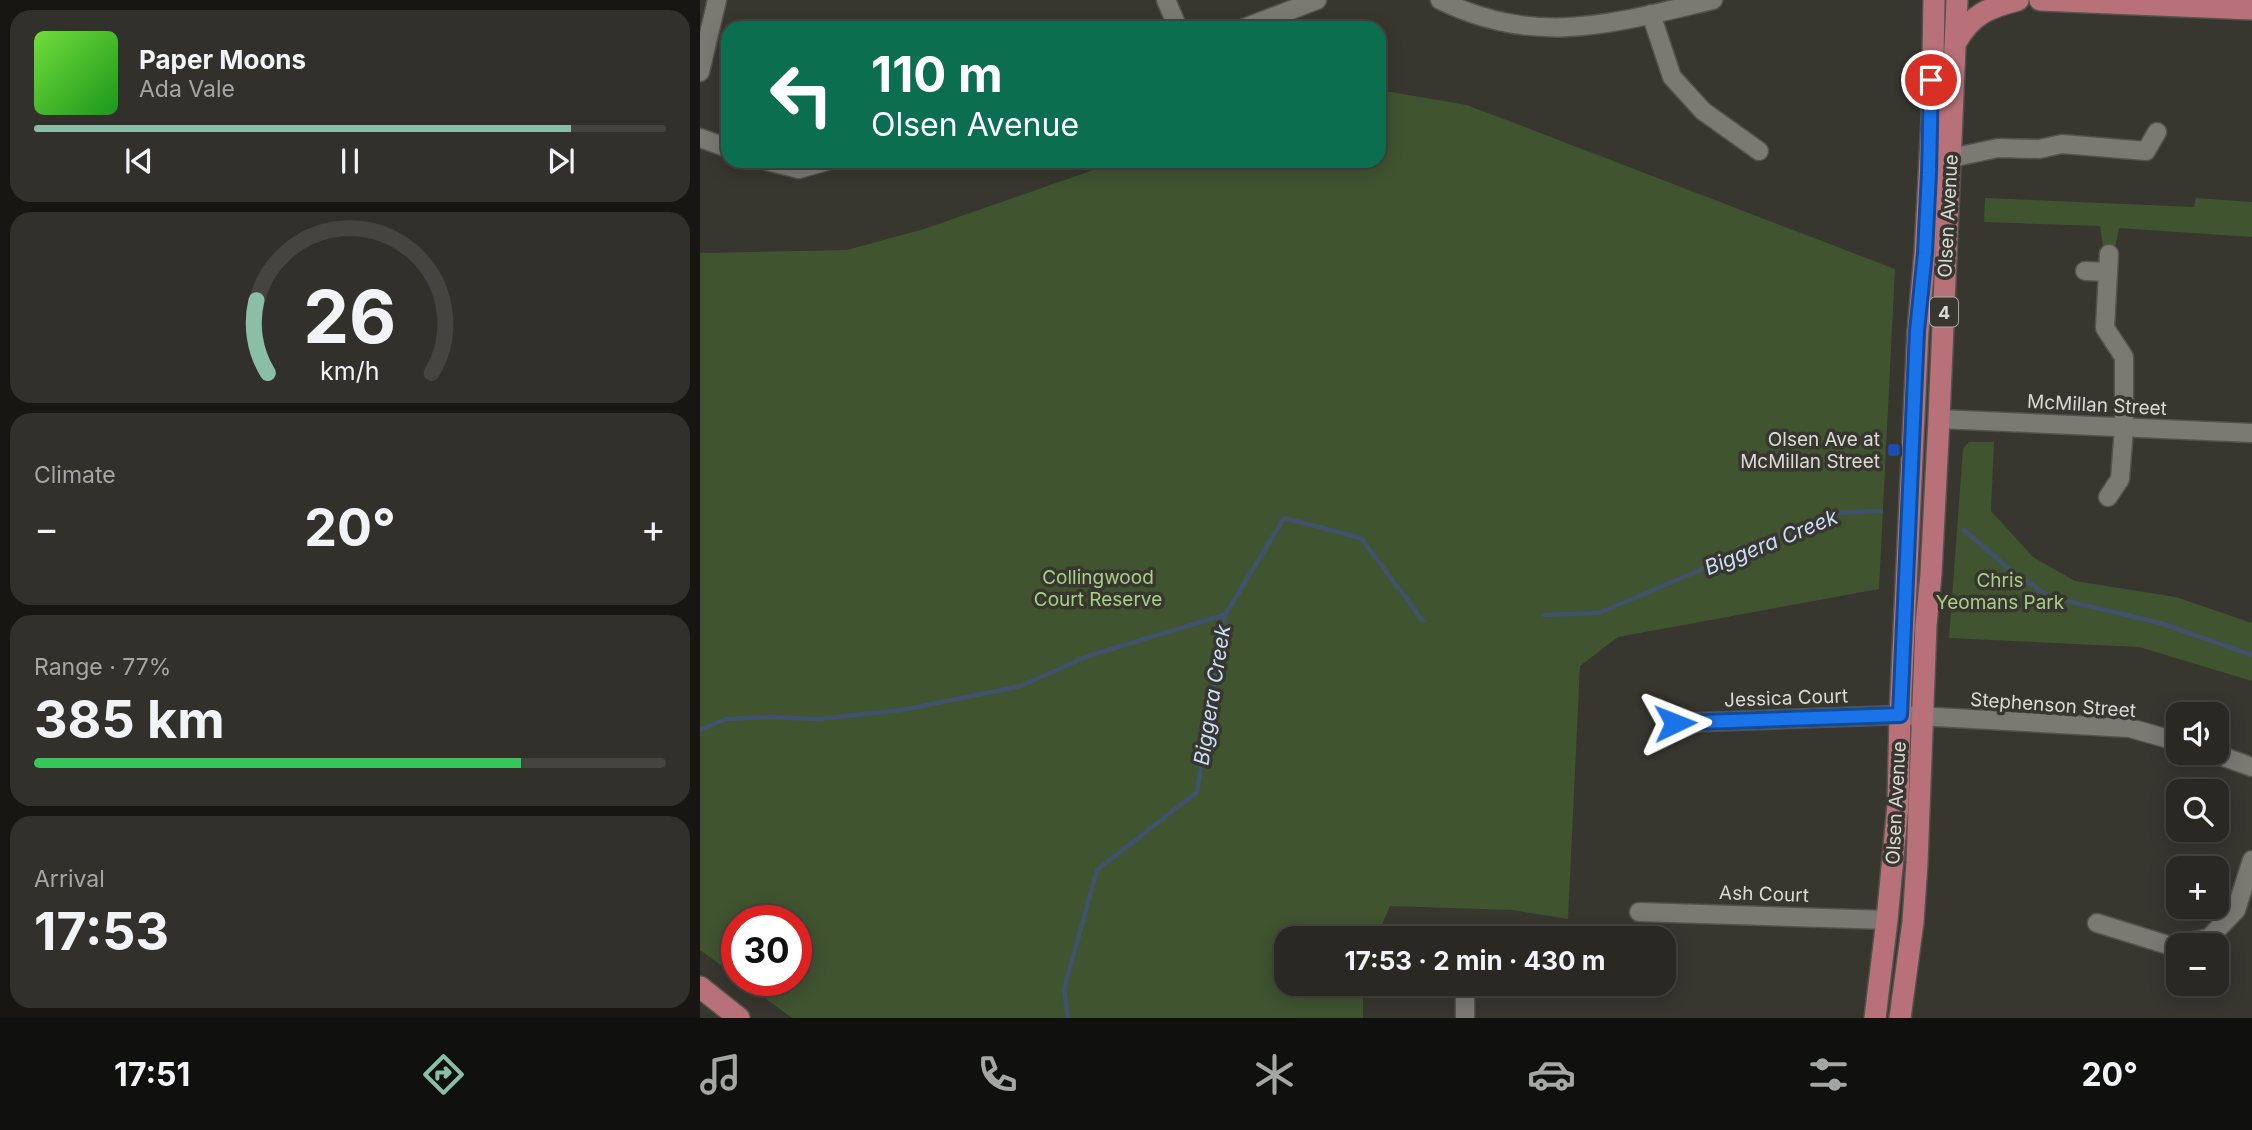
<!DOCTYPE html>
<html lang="en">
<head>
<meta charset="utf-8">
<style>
  :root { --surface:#292823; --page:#31302b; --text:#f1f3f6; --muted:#a5a6a6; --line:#454441; --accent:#8abfa5 }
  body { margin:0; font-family:Inter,sans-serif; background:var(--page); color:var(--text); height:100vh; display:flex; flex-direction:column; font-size:26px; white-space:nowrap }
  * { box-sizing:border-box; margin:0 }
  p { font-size:23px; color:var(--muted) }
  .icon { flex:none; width:38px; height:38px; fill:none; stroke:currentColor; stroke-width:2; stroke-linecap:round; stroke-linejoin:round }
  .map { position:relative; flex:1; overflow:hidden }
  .panel { display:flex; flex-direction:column; gap:10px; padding:10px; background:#171613; width:700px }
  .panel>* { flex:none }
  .banner { position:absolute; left:21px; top:21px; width:665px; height:147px; border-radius:21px; box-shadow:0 4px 18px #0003,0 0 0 2px var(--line); background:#0b6e4f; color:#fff; overflow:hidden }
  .controls { position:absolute; left:1466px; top:702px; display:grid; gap:14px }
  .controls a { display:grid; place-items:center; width:63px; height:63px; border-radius:14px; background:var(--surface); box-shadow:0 4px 18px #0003,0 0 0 2px var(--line); font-size:35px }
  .speed { position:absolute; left:21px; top:905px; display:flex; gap:14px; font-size:35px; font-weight:700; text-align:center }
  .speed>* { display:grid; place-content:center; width:91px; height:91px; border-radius:50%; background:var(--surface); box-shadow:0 4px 18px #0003,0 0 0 2px var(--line); line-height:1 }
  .speed .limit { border:10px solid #d22; background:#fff; color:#111 }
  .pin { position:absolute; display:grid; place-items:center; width:60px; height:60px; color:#fff; margin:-30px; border:4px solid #fff; border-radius:50%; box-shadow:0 2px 7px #0007 }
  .me { position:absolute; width:77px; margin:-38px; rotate:88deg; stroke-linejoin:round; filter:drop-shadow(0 0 5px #0008) }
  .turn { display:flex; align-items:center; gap:24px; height:147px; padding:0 35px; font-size:32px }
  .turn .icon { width:91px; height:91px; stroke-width:2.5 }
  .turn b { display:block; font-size:49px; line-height:60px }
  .big { font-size:52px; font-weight:700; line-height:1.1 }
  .panel .card { flex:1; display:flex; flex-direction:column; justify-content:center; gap:10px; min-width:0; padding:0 24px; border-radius:21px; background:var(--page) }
  .panel .dial { align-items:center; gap:0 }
  .dial svg { height:182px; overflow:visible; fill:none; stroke:var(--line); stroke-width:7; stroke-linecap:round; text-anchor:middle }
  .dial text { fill:var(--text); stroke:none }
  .song { display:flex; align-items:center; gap:21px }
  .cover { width:84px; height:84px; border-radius:10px; background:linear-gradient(135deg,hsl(100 70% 55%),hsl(120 70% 35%)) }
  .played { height:7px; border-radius:4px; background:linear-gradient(90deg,var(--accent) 85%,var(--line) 85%) }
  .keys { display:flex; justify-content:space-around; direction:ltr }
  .heat { display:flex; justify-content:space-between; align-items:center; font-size:38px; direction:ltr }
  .charge { height:10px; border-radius:5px; background:linear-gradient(90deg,#34c759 77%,var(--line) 0) }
  .trip { position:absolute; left:574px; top:926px; width:402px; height:70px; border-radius:21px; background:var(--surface); box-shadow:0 4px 18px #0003,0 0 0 2px var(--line); font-weight:700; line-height:70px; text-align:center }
  .dock { display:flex; height:112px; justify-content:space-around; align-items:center; background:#10100e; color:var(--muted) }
  .dock .icon { width:49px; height:49px }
  .dock .selected { color:var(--accent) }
  .dock b { font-size:32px; color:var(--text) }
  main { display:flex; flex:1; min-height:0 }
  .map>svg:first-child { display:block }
  .green { fill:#405430 }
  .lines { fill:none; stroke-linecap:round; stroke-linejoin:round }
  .stream { stroke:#42526c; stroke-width:4.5 }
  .minor-casing { stroke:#53524c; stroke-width:21 }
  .major-casing { stroke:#53524c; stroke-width:24 }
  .minor { stroke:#7a7972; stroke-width:18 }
  .major { stroke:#b87179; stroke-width:21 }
  .route-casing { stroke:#114b97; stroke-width:18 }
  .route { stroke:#1a73e8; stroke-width:12 }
  .transit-dot { fill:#1a4fb4; stroke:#37362f; stroke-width:2.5 }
  .labels { text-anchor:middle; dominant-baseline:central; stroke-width:7; stroke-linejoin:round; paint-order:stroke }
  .shield { fill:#37362f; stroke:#aaa9a4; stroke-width:2 }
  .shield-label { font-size:18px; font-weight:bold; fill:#dbdad6 }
  .street-label { font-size:19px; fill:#dbdad6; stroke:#37362f }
  .poi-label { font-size:19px; fill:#dbdad6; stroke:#37362f; text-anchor:end }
  .park-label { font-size:19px; fill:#a7d084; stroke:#37362f }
  .water-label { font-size:21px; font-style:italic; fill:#cbdefb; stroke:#37362f }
</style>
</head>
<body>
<main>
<section class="panel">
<div class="card">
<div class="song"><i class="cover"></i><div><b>Paper Moons</b><p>Ada Vale</p></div></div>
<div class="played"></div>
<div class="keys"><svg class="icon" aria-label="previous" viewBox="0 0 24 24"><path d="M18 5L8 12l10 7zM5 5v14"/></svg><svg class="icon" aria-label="pause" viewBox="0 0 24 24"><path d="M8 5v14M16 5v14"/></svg><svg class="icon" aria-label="next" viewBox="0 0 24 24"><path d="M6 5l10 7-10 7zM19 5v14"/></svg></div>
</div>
<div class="card dial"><svg viewBox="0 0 100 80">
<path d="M14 69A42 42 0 1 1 86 69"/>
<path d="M14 69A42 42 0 0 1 9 37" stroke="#8abfa5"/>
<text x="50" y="56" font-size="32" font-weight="700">26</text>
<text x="50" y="72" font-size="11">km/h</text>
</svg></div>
<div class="card"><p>Climate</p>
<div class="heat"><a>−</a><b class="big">20°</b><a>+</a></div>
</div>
<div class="card"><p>Range · 77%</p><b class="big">385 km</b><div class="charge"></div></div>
<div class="card"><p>Arrival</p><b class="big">17:53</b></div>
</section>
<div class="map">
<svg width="1552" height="1018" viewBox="0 0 1552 1018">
  <rect width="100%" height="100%" fill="#37362f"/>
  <!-- green -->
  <g class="green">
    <polygon points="679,90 767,105 1195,269 1179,589 918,637 880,666 868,919 812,910 690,906 676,938 586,938 586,984 663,984 663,1018 92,1018 41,980 96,980 96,920 37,920 37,977 0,950 0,253 147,250 224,229 419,161 679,161"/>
    <polygon points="1285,198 1494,207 1496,198 1552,202 1552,237 1419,228 1415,248 1403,247 1400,226 1284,222"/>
    <polygon points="1269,442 1294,442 1291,511 1333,557 1375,581 1476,597 1552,623 1552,681 1439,647 1249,638 1263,449"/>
  </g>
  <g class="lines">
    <!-- stream -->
    <g class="stream">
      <polyline points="1264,530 1309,569 1350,597 1460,623 1552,655"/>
      <polyline points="844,615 899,613 1134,513 1181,511"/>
      <polyline points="0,730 26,719 68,717 118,719 202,710 321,686 388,656 524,615"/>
      <polyline points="368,1018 364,989 397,870 497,792 525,615 584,518 661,538 723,621"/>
    </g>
    <defs>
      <g id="minor">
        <polyline points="466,0 478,28"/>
        <path d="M740 0C837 48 914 23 1013 0"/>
        <polyline points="951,14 972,77 1003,111 1059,151"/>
        <polyline points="544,28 617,0"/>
        <polyline points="0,72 17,0"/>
        <polyline points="0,138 28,148"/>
        <polyline points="1251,158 1298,148 1339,149 1362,144 1446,151 1457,132"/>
        <polyline points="67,161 99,169 127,161"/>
        <polyline points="1385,271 1408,272"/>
        <polyline points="1239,419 1552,433"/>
        <polyline points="1408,497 1420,479 1424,428 1424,357 1405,328 1409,254"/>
        <polyline points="975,723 1200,715 1430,728 1479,742"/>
        <polyline points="1510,752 1552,767"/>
        <polyline points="939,912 1187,920"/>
        <polyline points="1397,923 1471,946 1509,938 1536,910 1552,860"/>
        <polyline points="765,989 765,1018"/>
      </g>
      <g id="major">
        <polyline points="1340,0 1552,9"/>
        <path d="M1256 42C1272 14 1288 8 1318 0"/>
        <polyline points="0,987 39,1018"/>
        <polyline points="1175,1018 1187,920 1198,805 1200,715 1218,331 1225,253 1232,120 1234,0"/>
        <polyline points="1200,1018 1213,922 1217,863 1226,625 1231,574 1239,419 1257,0"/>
      </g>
    </defs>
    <!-- minor casing -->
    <use href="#minor" class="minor-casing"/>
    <!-- major casing -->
    <use href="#major" class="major-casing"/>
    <!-- minor -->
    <use href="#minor" class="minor"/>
    <!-- major -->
    <use href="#major" class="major"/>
  </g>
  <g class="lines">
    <defs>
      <polyline id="route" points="975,723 1200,715 1217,331 1225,253 1229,173 1231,80"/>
    </defs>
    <!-- route casing -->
    <use href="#route" class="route-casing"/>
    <!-- route -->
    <use href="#route" class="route"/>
  </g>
  <!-- markers -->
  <rect class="transit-dot" x="1187" y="443" width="14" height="14" rx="3.5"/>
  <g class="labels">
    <!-- shield labels -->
    <rect class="shield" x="1230" y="297.5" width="28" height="29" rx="5"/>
    <g class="shield-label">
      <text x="1244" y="312">4</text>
    </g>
    <!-- street labels -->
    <g class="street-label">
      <text transform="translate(1248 216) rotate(-87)">Olsen Avenue</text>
      <text transform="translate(1397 405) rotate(3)">McMillan Street</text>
      <text transform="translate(1086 698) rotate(-2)">Jessica Court</text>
      <text transform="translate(1353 705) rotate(4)">Stephenson Street</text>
      <text transform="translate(1196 803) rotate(-87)">Olsen Avenue</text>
      <text transform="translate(1064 894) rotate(2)">Ash Court</text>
    </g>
    <!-- poi labels -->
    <g class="poi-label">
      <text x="1180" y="439">Olsen Ave at<tspan x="1180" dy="22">McMillan Street</tspan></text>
    </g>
    <!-- park labels -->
    <g class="park-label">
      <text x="398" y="577">Collingwood<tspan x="398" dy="22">Court Reserve</tspan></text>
      <text x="1300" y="580">Chris<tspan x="1300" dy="22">Yeomans Park</tspan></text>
    </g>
    <!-- water labels -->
    <g class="water-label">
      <text transform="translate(1071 542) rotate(-22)">Biggera Creek</text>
      <text transform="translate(512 695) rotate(-81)">Biggera Creek</text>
    </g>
  </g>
</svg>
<div class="controls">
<a><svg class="icon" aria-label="sound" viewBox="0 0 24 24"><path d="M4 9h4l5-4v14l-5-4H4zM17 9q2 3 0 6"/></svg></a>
<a><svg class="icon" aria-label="search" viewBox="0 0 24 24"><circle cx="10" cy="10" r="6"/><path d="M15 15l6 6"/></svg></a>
<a>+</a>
<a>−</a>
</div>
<div class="speed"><div class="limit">30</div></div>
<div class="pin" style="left:1231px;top:80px;background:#d93025"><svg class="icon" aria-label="arrive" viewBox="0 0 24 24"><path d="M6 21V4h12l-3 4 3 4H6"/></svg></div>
<svg class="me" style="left:975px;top:723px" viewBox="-20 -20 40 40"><path d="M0-17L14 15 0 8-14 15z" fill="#1a73e8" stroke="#fff" stroke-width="4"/></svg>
<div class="trip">17:53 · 2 min · 430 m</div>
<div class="banner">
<div class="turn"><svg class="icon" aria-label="left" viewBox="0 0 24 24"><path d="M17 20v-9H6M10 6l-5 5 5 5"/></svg><div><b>110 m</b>Olsen Avenue</div></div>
</div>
</div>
</main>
<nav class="dock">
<b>17:51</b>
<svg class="icon selected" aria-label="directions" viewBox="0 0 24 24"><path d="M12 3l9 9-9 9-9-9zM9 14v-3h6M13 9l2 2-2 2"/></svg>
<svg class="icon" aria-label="music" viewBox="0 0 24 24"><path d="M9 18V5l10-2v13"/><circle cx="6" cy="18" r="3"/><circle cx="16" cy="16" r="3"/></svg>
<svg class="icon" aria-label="phone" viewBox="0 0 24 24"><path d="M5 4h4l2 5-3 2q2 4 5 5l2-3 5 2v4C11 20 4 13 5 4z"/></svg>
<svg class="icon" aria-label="climate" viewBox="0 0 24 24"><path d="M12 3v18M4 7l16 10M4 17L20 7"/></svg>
<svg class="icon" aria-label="car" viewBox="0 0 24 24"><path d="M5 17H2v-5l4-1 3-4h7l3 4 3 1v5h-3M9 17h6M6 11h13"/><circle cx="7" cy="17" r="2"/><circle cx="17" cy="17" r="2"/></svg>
<svg class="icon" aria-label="filters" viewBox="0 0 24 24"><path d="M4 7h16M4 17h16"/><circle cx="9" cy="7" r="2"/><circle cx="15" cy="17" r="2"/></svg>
<b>20°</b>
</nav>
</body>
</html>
